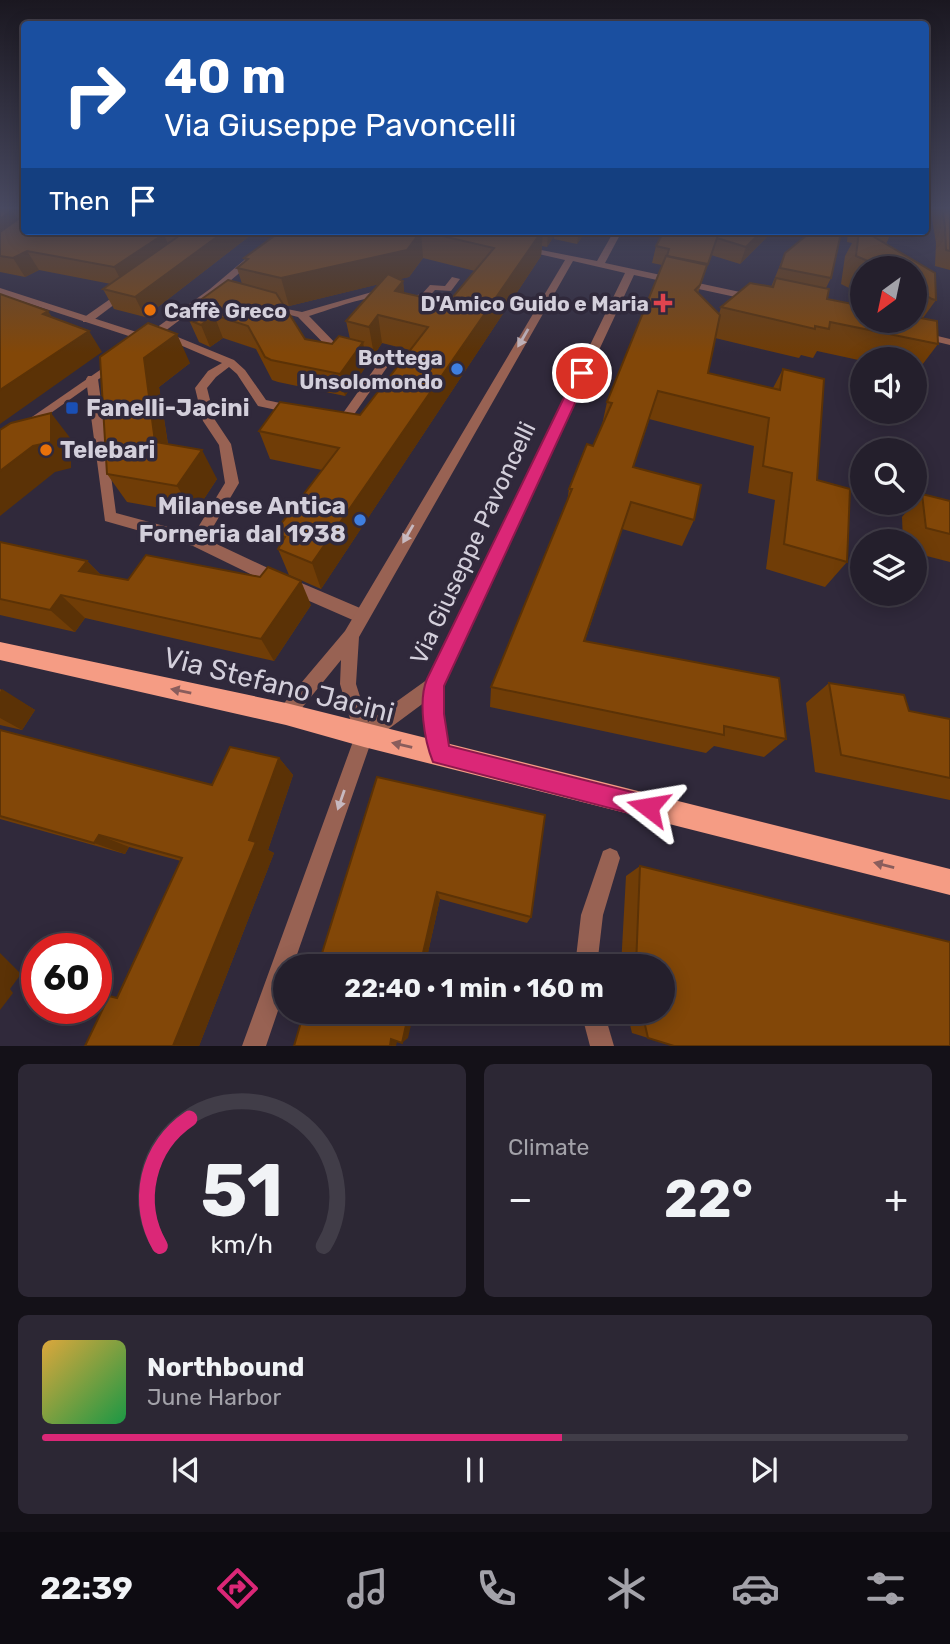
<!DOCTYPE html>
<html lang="en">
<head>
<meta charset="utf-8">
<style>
  :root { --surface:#241f2c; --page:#2c2734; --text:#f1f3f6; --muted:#a3a2a9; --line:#413d48; --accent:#db2777 }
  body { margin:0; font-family:Rubik,sans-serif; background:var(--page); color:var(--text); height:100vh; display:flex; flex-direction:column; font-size:26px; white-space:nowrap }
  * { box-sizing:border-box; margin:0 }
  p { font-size:23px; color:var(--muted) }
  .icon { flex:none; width:38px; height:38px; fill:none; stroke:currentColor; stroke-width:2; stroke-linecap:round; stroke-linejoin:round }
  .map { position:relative; height:1046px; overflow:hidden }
  .side { display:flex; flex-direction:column; gap:18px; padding:18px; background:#141118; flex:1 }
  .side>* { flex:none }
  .guide { position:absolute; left:21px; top:21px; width:908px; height:214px; border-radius:7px; box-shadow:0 4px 18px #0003,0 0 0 2px var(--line); background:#1a4fa0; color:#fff; overflow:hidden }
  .needle { width:46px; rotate:213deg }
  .tools { position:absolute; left:850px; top:256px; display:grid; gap:14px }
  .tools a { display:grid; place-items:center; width:77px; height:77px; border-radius:50%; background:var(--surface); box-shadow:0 4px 18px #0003,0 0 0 2px var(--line); font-size:35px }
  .speed { position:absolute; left:21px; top:933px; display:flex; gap:14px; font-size:35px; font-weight:700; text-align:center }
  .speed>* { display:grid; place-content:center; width:91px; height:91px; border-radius:50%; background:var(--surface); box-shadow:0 4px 18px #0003,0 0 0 2px var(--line); line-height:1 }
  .speed .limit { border:10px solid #d22; background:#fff; color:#111 }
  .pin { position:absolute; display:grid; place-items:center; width:60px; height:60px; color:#fff; margin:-30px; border:4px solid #fff; border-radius:50%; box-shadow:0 2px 7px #0007 }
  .me { position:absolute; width:77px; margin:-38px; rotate:284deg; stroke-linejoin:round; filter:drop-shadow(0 0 5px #0008) }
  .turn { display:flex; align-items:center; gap:24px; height:147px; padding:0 28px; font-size:32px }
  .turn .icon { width:91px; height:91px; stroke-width:2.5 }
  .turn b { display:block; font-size:49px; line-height:60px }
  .then { display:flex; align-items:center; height:66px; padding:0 28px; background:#0003; gap:14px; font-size:26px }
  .big { font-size:52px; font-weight:700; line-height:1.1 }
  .side .card { flex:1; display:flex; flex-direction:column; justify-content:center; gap:10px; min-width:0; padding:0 24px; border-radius:10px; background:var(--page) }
  .side .dial { align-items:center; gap:0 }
  .dial svg { height:182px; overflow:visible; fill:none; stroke:var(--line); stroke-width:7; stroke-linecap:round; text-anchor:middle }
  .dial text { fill:var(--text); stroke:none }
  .song { display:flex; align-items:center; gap:21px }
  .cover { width:84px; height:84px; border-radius:10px; background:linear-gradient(135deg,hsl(40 70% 55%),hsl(140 70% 35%)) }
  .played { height:7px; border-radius:4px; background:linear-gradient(90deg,var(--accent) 60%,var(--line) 60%) }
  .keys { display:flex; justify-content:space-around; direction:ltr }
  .heat { display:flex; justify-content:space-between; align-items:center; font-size:38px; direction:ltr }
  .side .tiles { flex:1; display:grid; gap:18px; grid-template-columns:1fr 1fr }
  .card:last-child { grid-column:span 2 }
  .trip { position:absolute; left:273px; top:954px; width:402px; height:70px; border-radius:35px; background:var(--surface); box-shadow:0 4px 18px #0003,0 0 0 2px var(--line); font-weight:700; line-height:70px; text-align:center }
  .menu { display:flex; height:112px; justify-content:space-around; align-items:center; background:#0e0c12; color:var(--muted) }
  .menu .icon { width:49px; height:49px }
  .menu .current { color:var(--accent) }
  .menu b { font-size:32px; color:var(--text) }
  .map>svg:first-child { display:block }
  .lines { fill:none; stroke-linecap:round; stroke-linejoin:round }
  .service { fill:#986253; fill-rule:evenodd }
  .minor { fill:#986253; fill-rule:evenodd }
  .tertiary { fill:#986253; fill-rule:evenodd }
  .primary { fill:#f59c84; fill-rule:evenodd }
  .wall { fill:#703d07; fill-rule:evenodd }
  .shaded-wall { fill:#5b3206 }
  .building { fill:#824708; stroke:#5b3206; stroke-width:2 }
  .oneway { fill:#c7b9c0 }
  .oneway2 { fill:#895d5c }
  .route { fill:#db2777; stroke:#8e194d; stroke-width:2 }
  .health-dot { fill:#e0444e; stroke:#30293b; stroke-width:2.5 }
  .food-dot { fill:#e8710a; stroke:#30293b; stroke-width:2.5 }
  .shop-dot { fill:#3f7fe0; stroke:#30293b; stroke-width:2.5 }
  .transit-dot { fill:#1a4fb4; stroke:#30293b; stroke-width:2.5 }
  .labels { text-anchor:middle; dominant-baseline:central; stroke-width:7; stroke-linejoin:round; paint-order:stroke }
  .far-poi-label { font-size:21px; font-weight:bold; fill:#d3cfdb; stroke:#30293b; text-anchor:end }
  .poi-label { font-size:24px; font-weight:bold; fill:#d3cfdb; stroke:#30293b; text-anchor:start }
  .street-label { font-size:24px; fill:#d3cfdb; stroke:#30293b }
  .near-street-label { font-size:28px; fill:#d3cfdb; stroke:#30293b }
</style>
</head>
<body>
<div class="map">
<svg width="950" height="1046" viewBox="0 0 950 1046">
  <rect width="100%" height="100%" fill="#30293b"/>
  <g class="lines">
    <!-- service -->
    <g class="service">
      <path d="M452 277 460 279 451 291 435 290C418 311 396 297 373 298 357 299 326 311 309 316L341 349 388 361 390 363 348 423 331 422 329 419 331 416H341L377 365 333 353 298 317 267 309V305L302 312 372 292 407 297 422 294 430 285 445 286Z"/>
      <polygon points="123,290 131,292 91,322 83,322 83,318"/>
      <polygon points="163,331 234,360 245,370 266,400 299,407 301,410 295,414 258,406 237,374 229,367 216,377 207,388 215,420 231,444 239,483 206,539 285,576 367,611 369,616 367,621 361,623 355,621 275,586 193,546 105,521 86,379 88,376 96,376 98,379 116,513 194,534 225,483 219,445 203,421 195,388 208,371 222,363 159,336 159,332"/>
    </g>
    <!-- minor -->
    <g class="minor">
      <path d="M614 231H622L605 263 754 295 759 298 754 301 634 275 443 685V714L449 754 446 760 440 763 434 760 431 754 425 702 371 742 293 966H285V990L266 1046H242L355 736 340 684 341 660 292 720 286 723 280 720 277 714 280 708 345 631 565 260 521 250V246L597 261ZM573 261 625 273 428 679 368 722 356 684 359 637Z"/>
      <polygon points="0,288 152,337 153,339 152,341 144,341 0,294"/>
      <polygon points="921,332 950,339 950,345 917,337 917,333"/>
      <polygon points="610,848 617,851 620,858 603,915 597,966 575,966 581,915 603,851"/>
      <polygon points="581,1012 604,1012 614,1046 590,1046"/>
    </g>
    <!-- tertiary -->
    <g class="tertiary">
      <polygon points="249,256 257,258 216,293 153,340 145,340 145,336 210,289"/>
      <polygon points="116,359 120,360 120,364 0,449 0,439"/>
    </g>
    <!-- primary -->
    <polygon class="primary" points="0,642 286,703 950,869 950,895 364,747 286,725 0,660"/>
  </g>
  <!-- wall -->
  <g class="wall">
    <polygon points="0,207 24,207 24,231 256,231 145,317 114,309 103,289 111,284 39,270 25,277 0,272"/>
    <polygon points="930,207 950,207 950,270 935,266 936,243"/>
    <path d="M281 231H586L577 244 554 239V236L547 247 542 246 541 256 321 589 289 575 278 549 280 546 274 533 322 470 270 459 259 431 360 415 410 350 382 343 374 355 365 352 367 365 345 396 278 382 272 380 256 349 223 338 210 347 199 342 189 320 242 284 237 268 245 262 244 258ZM423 258 475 271 448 303 404 293 403 281 399 279 409 277ZM379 284 346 321 350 339 332 344 305 339 283 305 289 306Z"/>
    <polygon points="664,231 773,231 740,264 711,255 698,293 719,314 721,307 750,283 771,287 785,253 812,231 834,231 841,233 831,278 826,288 829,289 827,299 863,306 863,320 915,320 915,268 863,268 863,295 841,284 845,256 852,243 847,242 848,231 892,231 886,244 935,273 936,300 923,318 937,321 938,344 916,373 915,373 915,359 863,359 863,361 817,351 813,358 801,355 799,358 715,338 708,373 773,388 783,369 824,379 817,480 850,489 847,562 825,587 766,569 775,500 748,493 754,446 649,419 633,467 701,485 694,520 682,546 622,529 585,641 779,678 786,739 764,757 714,746 706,753 490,707 491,687 567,502 569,489 587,444 593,446 602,425 607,402 662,265 652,263 656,246"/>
    <polygon points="100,357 190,363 159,387 168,444 217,479 194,514 127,502 107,474"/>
    <polygon points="922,494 950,501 950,562 915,553 915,541 903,541 902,517"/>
    <polygon points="0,542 87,561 101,575 128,580 311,605 274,661 85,618 75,632 0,615"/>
    <polygon points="829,683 909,711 950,719 950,800 815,772 806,703"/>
    <polygon points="0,689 35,710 22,730 0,725"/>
    <polygon points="0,730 212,785 279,758 293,775 268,850 274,853 199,1046 85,1046 118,996 181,861 129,847 125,854 0,819"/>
    <polygon points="377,777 531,917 527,923 440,899 425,966 318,966"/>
    <polygon points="640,866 950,942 950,1046 674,1046 632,1033 627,1012 663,1012 663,966 621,966 626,876"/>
  </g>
  <!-- shaded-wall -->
  <g class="shaded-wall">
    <polygon points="12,210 23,229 0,247 0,219"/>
    <polygon points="158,231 162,231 172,252 124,286 114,267"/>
    <polygon points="225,231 256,231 145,317 135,297"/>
    <polygon points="421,231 423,258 409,277 289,306 281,278"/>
    <polygon points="542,231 543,231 541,256 321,589 312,563"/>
    <polygon points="548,231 555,231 554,236 547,247"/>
    <polygon points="579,231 586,231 577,244"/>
    <polygon points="762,231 773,231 740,264 746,247"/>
    <polygon points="27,251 39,270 25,277 13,258"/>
    <polygon points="403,281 406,309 395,291"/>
    <polygon points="48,311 62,332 43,314"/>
    <polygon points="214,315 223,338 210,347 201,325"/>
    <polygon points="378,315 382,343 374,355 369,327"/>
    <polygon points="89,331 102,352 0,424 0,390"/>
    <polygon points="177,334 190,363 159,387 172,471 155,442 144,358"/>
    <polygon points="363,342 367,365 345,396 340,374"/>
    <polygon points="51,413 71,439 71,468 55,472 0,516 0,471"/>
    <polygon points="202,450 217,479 194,514 177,486"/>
    <polygon points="87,561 109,584 79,571"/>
    <polygon points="301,581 311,605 274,661 261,639"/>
    <polygon points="61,595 85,618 75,632 50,610"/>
    <polygon points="2,689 35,710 22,730 0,718 0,692"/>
    <polygon points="279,758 293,775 268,850 274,853 199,1046 173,1046"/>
    <polygon points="99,835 129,847 125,854 94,843"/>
    <polygon points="437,892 440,899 425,966 420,966"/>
    <polygon points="0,953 21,974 10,989 13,993 0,1010"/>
    <polygon points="409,1012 414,1012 408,1038 402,1043"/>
    <polygon points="399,1034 396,1046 390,1046 391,1039"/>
  </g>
  <!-- building -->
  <g class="building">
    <polygon points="0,207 24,207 24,211 12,210 0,219"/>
    <polygon points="942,207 950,207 950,251 946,250 945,227"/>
    <polygon points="24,215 24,231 158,231 164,234 114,267 27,251 13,258 0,256 0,232"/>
    <polygon points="183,231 225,231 135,297 103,289 183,233"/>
    <polygon points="281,231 542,231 312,563 278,549 285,537 274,533 339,448 259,431 280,402 360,415 428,327 378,315 369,327 346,321 388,274 403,281 395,291 448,303 494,248 421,231 407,250 281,278 237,268 248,259 244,258"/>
    <polygon points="664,231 762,231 746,247 717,238 708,264 667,256 669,249 656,246"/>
    <polygon points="812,231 834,231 841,233 831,278 780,268 785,253"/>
    <polygon points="859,231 864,231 935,273 936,300 932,299 915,289 915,268 881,268 875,264 856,256"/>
    <polygon points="666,256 707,265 700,285 695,290 720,315 708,373 780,390 783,369 824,379 817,480 850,489 847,562 784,544 792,473 763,466 769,418 658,391 633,467 701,485 694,520 631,502 584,641 779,678 786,739 724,726 724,735 491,687 572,489 569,489 587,444 593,446 612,403 607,402"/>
    <polygon points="776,278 829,289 827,299 863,306 863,320 915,320 915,317 937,321 938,344 830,322 829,329 815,326 815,329 721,307 750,283 773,287"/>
    <polygon points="228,280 276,293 305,339 332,344 339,336 363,342 340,374 271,360 265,357 248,326 214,315 201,325 189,320 192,306"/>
    <polygon points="0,294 48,311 43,314 89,331 0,390"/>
    <polygon points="148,323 177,334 144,358 155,442 202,450 177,486 107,474 100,357"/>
    <polygon points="51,413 51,442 33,446 0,471 0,430 11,423"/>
    <polygon points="922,494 950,501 950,534 926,528"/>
    <polygon points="0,542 87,561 79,571 128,580 146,555 260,577 268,567 301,581 261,639 61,595 50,610 0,599"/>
    <polygon points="829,683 904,695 909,711 950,719 950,778 841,755"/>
    <polygon points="0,730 212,785 230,747 279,758 249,840 256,842 173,1046 85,1046 109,996 117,998 182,858 99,835 94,843 0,816"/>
    <polygon points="377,777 545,815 531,917 437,892 420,966 318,966"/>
    <polygon points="640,866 950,942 950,1046 674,1046 648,1038 642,1012 663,1012 663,966 636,966"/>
    <polygon points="304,1012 409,1012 402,1043 391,1039 390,1046 294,1046"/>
  </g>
  <!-- one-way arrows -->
  <defs><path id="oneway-solid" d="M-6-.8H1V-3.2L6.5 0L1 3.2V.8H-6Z" transform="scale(1.75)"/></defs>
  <g class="oneway">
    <use href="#oneway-solid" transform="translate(523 338) rotate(120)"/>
    <use href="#oneway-solid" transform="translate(408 534) rotate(120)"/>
    <use href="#oneway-solid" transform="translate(341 800) rotate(109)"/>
  </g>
  <g class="oneway2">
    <use href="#oneway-solid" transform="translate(181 691) rotate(-168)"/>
    <use href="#oneway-solid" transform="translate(402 745) rotate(-167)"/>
    <use href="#oneway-solid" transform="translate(884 865) rotate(-166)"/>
  </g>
  <!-- sky -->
  <linearGradient id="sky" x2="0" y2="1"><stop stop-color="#1a1720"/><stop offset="0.59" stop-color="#484960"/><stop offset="1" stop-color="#484960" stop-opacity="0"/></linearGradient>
  <rect width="950" height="353" fill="url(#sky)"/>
  <!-- route -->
  <path class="route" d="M582 369 589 373 444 686V714L449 746 648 796 656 799 659 807 656 814 648 818 433 762C424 740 418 700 427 679L576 373Z"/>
  <!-- markers -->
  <path class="health-dot" d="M659.5 292.5h7v7h7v7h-7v7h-7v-7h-7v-7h7z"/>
  <g class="food-dot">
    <circle cx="150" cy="310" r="7"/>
    <circle cx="46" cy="450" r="7"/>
  </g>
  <g class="shop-dot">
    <circle cx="457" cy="369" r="7"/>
    <circle cx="360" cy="520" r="7"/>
  </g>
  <rect class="transit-dot" x="65" y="401" width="14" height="14" rx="3.5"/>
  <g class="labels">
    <!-- far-poi labels -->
    <g class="far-poi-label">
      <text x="649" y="303">D'Amico Guido e Maria</text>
      <text x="164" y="310" text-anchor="start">Caffè Greco</text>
      <text x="443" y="357">Bottega<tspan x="443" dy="24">Unsolomondo</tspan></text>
    </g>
    <!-- poi labels -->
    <g class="poi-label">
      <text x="86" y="408">Fanelli-Jacini</text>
      <text x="60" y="450">Telebari</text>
      <text x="346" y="506" text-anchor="end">Milanese Antica<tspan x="346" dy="28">Forneria dal 1938</tspan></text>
    </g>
    <!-- street labels -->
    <g class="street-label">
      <text transform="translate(473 543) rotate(-65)">Via Giuseppe Pavoncelli</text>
    </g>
    <!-- near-street labels -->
    <g class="near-street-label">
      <text transform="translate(279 685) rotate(14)">Via Stefano Jacini</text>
    </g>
  </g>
</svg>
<div class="tools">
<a><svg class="needle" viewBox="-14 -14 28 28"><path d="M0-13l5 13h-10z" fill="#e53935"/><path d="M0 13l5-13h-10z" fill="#a3a2a9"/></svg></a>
<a><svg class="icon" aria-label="sound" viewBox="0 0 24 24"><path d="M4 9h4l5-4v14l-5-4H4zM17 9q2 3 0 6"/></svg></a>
<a><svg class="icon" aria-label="search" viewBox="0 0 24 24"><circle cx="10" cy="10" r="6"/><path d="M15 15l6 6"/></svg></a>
<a><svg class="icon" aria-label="layers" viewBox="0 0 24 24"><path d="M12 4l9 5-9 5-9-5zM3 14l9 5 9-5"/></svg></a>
</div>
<div class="speed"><div class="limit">60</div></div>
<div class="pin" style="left:582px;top:373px;background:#d93025"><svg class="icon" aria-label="arrive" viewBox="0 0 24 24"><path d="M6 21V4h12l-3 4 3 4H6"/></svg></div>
<svg class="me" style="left:648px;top:807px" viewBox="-20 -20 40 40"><path d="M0-17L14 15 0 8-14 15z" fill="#db2777" stroke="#fff" stroke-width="4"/></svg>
<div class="trip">22:40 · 1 min · 160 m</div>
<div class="guide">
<div class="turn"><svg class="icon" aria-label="right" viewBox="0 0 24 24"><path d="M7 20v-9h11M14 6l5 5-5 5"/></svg><div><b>40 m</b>Via Giuseppe Pavoncelli</div></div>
<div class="then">Then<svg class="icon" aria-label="arrive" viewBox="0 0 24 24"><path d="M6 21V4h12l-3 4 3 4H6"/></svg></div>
</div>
</div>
<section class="side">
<div class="tiles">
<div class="card dial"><svg viewBox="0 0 100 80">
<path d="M14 69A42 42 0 1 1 86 69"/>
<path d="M14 69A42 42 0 0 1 27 13" stroke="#db2777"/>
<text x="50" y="56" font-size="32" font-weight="700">51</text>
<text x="50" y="72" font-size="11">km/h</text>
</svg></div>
<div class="card"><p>Climate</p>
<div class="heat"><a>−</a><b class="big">22°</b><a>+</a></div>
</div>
<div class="card">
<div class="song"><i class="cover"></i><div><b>Northbound</b><p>June Harbor</p></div></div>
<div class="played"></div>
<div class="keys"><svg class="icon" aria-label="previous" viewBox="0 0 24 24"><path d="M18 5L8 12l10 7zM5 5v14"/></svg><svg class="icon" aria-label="pause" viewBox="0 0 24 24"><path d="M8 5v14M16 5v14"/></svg><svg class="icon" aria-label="next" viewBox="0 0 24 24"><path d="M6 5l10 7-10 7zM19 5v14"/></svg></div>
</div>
</div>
</section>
<nav class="menu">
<b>22:39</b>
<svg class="icon current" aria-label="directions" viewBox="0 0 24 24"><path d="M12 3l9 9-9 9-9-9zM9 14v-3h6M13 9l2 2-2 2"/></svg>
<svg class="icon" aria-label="music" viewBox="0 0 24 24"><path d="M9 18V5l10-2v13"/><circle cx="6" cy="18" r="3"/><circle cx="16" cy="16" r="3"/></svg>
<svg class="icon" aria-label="phone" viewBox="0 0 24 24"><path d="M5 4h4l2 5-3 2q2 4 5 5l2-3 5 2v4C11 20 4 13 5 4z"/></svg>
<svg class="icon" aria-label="climate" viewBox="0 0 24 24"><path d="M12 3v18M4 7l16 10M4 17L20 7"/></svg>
<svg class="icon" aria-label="car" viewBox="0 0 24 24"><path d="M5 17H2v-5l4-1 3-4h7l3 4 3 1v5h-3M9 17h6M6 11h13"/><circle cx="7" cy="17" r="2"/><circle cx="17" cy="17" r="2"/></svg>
<svg class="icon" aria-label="filters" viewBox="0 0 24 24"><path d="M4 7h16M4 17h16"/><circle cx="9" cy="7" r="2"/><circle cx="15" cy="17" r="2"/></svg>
</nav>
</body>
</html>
